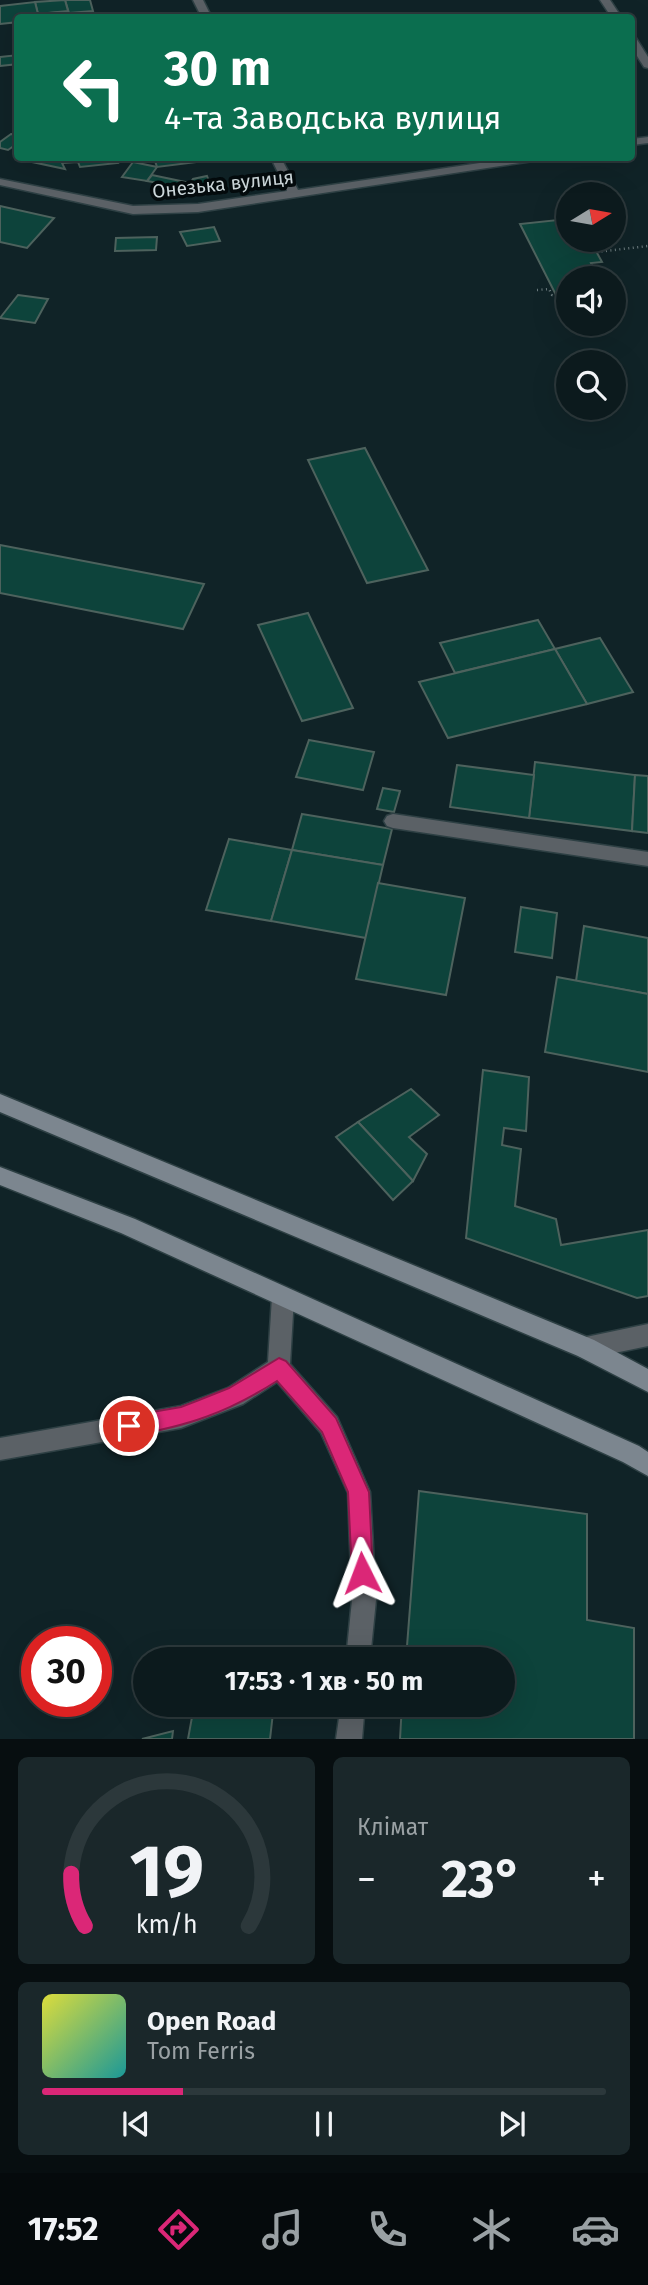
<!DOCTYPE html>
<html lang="uk">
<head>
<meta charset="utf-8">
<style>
  :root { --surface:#0c1a1d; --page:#1a272a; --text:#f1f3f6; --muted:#9aa1a4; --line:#2c383b; --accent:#db2777 }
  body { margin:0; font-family:"Fira Sans",sans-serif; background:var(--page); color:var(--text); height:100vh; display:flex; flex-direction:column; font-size:26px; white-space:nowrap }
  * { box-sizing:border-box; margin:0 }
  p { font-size:23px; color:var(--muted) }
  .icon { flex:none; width:38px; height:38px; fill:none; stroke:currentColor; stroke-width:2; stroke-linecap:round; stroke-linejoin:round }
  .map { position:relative; height:1739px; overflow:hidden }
  .details { display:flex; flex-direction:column; gap:18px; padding:18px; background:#070e10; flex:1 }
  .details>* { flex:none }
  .top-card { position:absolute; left:14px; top:14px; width:621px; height:147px; border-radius:7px; box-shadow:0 7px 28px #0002,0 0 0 2px var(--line); background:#0b6e4f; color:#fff; overflow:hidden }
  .needle { width:46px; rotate:79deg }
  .fabs { position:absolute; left:556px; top:182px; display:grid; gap:14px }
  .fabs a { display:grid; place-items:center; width:70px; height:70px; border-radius:50%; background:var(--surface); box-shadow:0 7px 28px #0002,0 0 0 2px var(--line); font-size:35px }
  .speed { position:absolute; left:21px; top:1626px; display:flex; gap:14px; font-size:35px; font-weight:700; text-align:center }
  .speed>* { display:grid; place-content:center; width:91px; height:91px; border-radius:50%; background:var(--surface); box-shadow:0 7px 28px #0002,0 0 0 2px var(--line); line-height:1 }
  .speed .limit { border:10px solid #d22; background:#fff; color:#111 }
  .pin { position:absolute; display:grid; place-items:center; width:60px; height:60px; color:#fff; margin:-30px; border:4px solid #fff; border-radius:50%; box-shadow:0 2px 7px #0007 }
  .me { position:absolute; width:77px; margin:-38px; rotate:357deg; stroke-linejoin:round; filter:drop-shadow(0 0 5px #0008) }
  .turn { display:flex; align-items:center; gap:24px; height:147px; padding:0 35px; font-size:32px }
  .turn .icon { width:91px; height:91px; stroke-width:2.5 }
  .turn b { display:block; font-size:49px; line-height:60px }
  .big { font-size:52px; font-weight:700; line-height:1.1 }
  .details .tile { flex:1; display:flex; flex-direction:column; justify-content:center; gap:10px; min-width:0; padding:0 24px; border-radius:10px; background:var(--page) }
  .details .dial { align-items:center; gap:0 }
  .dial svg { height:182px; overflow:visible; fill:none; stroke:var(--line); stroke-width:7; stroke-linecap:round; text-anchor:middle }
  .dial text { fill:var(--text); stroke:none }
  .song { display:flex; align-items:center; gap:21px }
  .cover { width:84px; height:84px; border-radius:10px; background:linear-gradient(135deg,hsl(60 70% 55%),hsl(180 70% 35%)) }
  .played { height:7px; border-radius:4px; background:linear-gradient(90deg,var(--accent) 25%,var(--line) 25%) }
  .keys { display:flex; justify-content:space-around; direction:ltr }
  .heat { display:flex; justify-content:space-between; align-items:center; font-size:38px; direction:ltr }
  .details .tiles { flex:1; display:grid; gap:18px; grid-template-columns:1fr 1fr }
  .tile:last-child { grid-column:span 2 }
  .trip { position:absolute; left:133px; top:1647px; width:382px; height:70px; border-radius:35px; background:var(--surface); box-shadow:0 7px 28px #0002,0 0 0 2px var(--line); font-weight:700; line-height:70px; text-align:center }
  .dock { display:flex; height:112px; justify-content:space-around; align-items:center; background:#050a0c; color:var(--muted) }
  .dock .icon { width:49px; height:49px }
  .dock .selected { color:var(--accent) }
  .dock b { font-size:32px; color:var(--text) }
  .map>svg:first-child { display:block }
  .building { fill:#0d433b; stroke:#4d625d; stroke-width:2 }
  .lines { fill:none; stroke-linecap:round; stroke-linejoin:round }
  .lane-casing { stroke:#2e4044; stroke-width:3 }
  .street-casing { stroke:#2e4044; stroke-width:3 }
  .secondary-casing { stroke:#2e4044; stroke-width:3 }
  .path { stroke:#6e7d80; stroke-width:2.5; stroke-dasharray:1 3.5; stroke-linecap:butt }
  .lane { fill:#5b6166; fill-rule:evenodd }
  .street { fill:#5b6166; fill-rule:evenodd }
  .secondary { fill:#7c868f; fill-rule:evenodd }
  .route { fill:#db2777; stroke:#8e194d; stroke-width:2 }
  .labels { text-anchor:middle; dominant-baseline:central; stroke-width:7; stroke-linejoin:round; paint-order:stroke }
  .far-street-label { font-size:19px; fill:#cdd8db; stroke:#040b0d }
</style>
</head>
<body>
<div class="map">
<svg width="648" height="1739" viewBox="0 0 648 1739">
  <rect width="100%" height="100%" fill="#102327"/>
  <!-- building -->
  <g class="building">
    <polygon points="65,0 90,0 93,11 69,13"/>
    <polygon points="65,0 68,11 38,14 35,2"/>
    <polygon points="35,2 39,18 18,18 18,22 0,24 0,6"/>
    <polygon points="62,12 64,18 39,18 38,14"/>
    <polygon points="18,55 18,64 0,66 0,57"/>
    <polygon points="11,134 18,136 18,143 8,150 0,148 0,142"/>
    <polygon points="21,158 116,158 118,163 80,167 78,162 62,163 65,169 18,159"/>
    <polygon points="154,158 195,158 197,162 157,167"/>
    <polygon points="133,162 157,167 147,181 122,177"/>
    <polygon points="152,175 190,183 187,188 147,181"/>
    <polygon points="207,176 211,186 201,189 187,188 193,179"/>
    <polygon points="0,206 54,218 27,248 0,242"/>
    <polygon points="567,219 569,240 578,240 580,244 591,242 602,262 591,263 599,278 569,278 569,296 557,297 520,224"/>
    <polygon points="214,227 220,241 187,246 180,232"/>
    <polygon points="157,237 156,250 115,251 116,238"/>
    <polygon points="18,295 48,299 35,323 0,318"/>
    <polygon points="365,448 428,570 367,583 308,460"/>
    <polygon points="0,545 204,584 183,629 0,593"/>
    <polygon points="308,613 353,708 302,721 258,625"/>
    <polygon points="538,620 555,649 455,673 440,643"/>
    <polygon points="600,638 633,692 587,704 555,649"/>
    <polygon points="555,649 587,704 448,738 419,682"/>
    <polygon points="309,740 374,752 363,790 296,777"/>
    <polygon points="535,762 635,775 632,831 529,818"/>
    <polygon points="457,765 534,775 529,818 450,807"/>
    <polygon points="635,775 648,776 648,833 632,831"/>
    <polygon points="383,788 400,791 394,812 377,809"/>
    <polygon points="302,814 392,829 383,865 292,850"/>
    <polygon points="229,839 292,850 271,921 206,910"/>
    <polygon points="292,850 383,865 366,938 271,921"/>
    <polygon points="378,883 465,898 446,995 356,979"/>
    <polygon points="521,907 557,913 552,958 515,952"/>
    <polygon points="584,926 648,938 648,994 576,981"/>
    <polygon points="557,977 648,994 648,1072 545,1052"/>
    <polygon points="483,1070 529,1077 526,1131 504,1128 502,1145 521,1149 515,1206 556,1219 561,1245 648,1230 648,1296 637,1298 466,1238"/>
    <polygon points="411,1089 439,1115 409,1137 427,1154 413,1181 358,1122"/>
    <polygon points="358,1122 413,1181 393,1200 336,1137"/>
    <polygon points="419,1491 587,1514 587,1620 634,1628 634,1739 400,1739 402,1704 502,1704 502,1659 406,1659"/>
    <polygon points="250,1704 274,1704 270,1739 188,1739 192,1717"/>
    <polygon points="173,1731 172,1739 142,1739"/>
  </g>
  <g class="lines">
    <defs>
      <polygon id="lane" points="393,814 648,852 648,866 393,828 387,826 384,821 387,816"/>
      <g id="street">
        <polygon points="193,0 203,0 212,18 202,18"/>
        <polygon points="600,0 610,0 622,18 612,18"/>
        <polygon points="632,37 636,38 648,57 648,68 644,67 632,48"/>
        <polygon points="648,137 648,143 632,145 632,139"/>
        <polygon points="271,158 281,158 298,190 513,158 539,158 533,161 198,212 133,214 0,185 0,179 133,206 198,204 287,191"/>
        <polygon points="283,1287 290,1290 294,1297 290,1364 337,1417 370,1492 376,1600 370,1659 346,1659 352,1600 348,1493 321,1433 277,1382 243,1404 181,1428 0,1460 0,1438 181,1406 228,1388 268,1362 272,1297 276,1290"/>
        <polygon points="648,1324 648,1346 586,1359 578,1356 575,1348 578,1340 586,1337"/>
        <polygon points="341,1704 365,1704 362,1739 336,1739"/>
      </g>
      <g id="secondary">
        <polygon points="0,1094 594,1340 648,1369 648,1392 578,1356 0,1112"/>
        <polygon points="0,1167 135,1219 639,1446 648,1452 648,1476 623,1462 121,1233 0,1185"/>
      </g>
    </defs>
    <!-- lane casing -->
    <use href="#lane" class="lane-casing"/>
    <!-- street casing -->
    <use href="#street" class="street-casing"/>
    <!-- secondary casing -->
    <use href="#secondary" class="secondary-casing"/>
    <!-- path -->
    <g class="path">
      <polyline points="597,252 648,246"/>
      <polyline points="537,290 549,289 552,295 555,294"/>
    </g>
    <!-- lane -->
    <use href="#lane" class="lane"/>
    <!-- street -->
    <use href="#street" class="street"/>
    <!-- secondary -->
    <use href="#secondary" class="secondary"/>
  </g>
  <!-- route -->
  <path class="route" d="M279 1358 286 1361 336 1418 369 1492 373 1573 370 1580 362 1584 355 1580 352 1573 348 1492 322 1432 277 1381C227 1413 188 1426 129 1436L122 1433 119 1426 122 1419 129 1416 181 1407 199 1400 229 1388Z"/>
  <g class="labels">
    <!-- far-street labels -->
    <g class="far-street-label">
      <text transform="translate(223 184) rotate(-6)">Онезька вулиця</text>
    </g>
  </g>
</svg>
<div class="fabs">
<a><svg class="needle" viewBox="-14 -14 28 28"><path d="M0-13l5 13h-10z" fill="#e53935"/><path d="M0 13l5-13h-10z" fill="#9aa1a4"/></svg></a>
<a><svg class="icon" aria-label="sound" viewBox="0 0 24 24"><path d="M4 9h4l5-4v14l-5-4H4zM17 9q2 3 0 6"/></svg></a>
<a><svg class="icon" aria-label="search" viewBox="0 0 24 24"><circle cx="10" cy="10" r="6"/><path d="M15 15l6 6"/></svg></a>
</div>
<div class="speed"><div class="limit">30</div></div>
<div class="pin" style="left:129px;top:1426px;background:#d93025"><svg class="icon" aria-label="arrive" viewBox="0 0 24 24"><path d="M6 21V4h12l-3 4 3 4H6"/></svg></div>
<svg class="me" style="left:362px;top:1573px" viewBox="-20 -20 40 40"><path d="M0-17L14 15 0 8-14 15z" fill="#db2777" stroke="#fff" stroke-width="4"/></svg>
<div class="trip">17:53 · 1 хв · 50 m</div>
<div class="top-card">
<div class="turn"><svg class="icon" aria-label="left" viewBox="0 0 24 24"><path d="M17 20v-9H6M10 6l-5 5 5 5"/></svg><div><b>30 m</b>4-та Заводська вулиця</div></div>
</div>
</div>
<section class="details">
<div class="tiles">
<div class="tile dial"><svg viewBox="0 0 100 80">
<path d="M14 69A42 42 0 1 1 86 69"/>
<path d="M14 69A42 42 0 0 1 8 46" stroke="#db2777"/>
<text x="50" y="56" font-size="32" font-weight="700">19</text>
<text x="50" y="72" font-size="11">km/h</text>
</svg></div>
<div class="tile"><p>Клімат</p>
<div class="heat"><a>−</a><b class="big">23°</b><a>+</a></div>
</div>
<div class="tile">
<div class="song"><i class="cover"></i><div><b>Open Road</b><p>Tom Ferris</p></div></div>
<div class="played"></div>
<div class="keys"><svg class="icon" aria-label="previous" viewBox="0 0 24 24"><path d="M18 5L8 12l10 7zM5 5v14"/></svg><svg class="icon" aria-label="pause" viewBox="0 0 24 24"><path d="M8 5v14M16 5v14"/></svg><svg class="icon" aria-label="next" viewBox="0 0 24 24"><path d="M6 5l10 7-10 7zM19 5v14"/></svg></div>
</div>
</div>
</section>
<nav class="dock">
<b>17:52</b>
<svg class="icon selected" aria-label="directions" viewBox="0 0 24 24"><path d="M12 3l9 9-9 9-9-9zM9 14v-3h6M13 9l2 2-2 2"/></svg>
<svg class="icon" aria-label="music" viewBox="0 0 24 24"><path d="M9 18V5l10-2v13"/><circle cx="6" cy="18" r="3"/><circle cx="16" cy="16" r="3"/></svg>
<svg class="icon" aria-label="phone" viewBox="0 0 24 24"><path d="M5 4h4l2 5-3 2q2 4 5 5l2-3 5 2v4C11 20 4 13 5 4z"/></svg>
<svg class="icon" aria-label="climate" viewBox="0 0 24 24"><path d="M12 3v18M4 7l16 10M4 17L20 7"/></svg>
<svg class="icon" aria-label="car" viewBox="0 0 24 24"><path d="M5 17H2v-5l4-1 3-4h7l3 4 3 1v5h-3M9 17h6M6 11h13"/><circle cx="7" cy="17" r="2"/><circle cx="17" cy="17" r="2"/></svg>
</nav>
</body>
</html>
